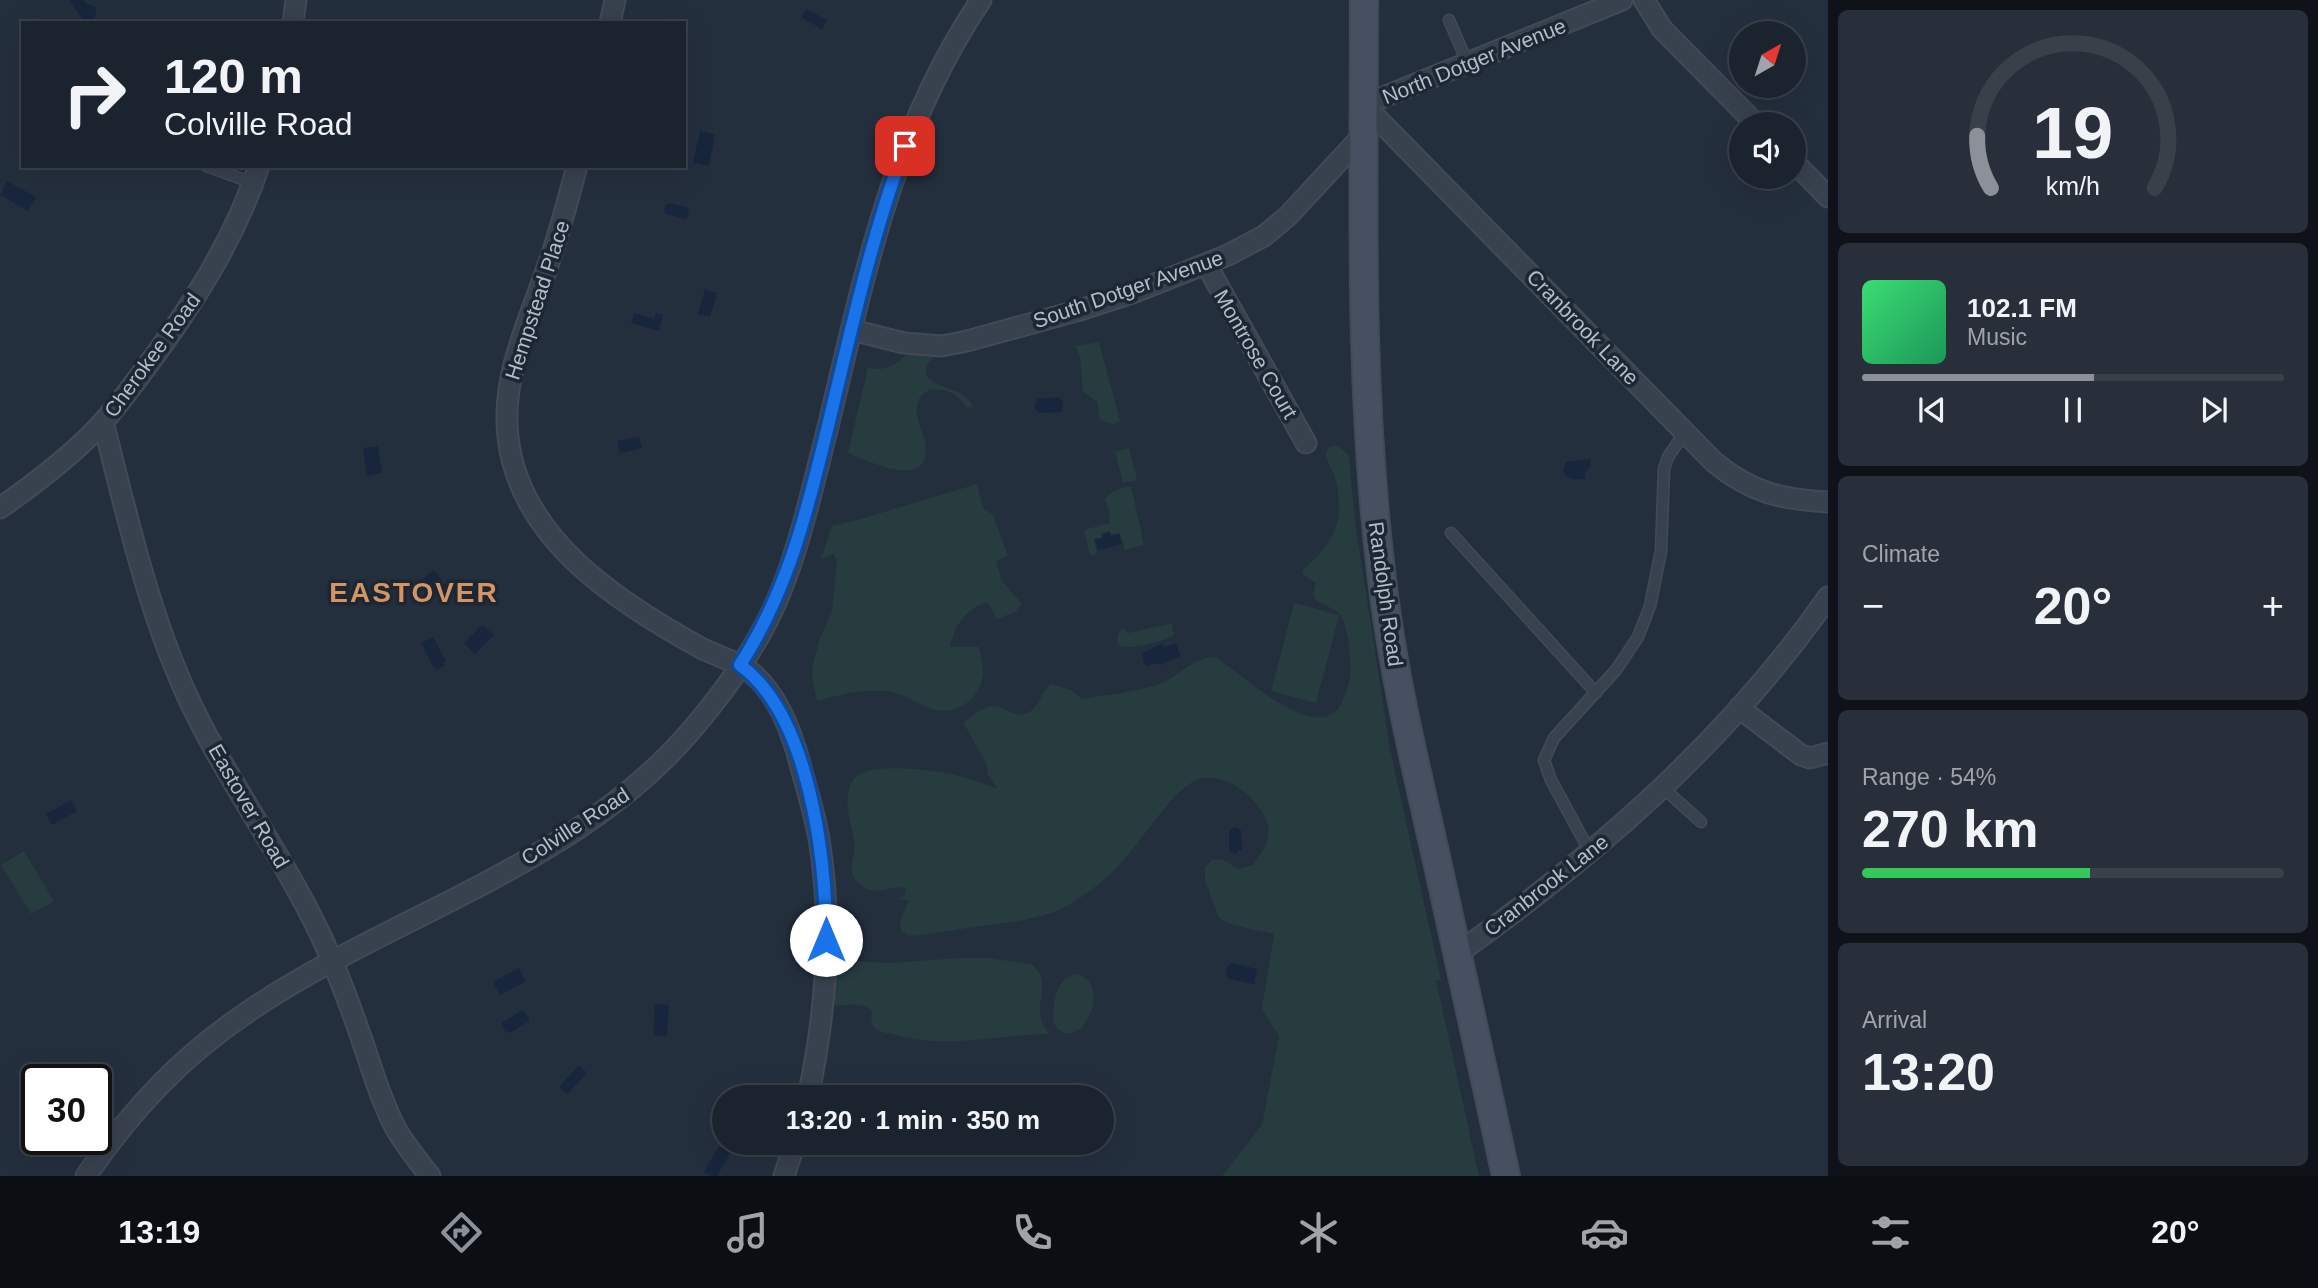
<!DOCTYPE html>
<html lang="en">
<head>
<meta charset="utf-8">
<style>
  :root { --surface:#1b232e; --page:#282f3a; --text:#f1f3f6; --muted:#a0a4aa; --line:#39404a; --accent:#8c9099 }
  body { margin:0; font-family:Arial,sans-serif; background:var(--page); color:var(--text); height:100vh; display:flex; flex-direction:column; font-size:26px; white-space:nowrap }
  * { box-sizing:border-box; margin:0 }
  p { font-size:23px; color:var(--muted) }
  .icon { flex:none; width:38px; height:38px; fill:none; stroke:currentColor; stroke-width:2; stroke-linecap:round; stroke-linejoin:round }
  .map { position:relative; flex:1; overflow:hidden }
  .details { display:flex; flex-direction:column; gap:10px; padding:10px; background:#0f1319; width:490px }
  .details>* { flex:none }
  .guide { position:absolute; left:21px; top:21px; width:665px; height:147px; border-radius:0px; box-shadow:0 7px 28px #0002,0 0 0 2px var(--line); background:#1b232e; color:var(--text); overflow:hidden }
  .needle { width:46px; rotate:39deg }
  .tools { position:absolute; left:1729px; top:21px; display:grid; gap:14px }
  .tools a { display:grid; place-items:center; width:77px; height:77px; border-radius:50%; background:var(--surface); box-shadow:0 7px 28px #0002,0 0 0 2px var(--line); font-size:35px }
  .speed { position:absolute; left:21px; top:1064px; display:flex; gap:14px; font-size:35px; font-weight:700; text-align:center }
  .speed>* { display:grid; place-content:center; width:91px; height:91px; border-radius:50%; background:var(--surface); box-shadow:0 7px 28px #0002,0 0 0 2px var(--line); line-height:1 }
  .speed .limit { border:4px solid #111; border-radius:10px; background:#fff; color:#111 }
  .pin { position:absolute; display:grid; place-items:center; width:60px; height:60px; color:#fff; margin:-30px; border-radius:14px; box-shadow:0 4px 10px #0006 }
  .me { position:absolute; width:77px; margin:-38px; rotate:0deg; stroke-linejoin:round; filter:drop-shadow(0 0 5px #0008) }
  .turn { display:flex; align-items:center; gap:24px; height:147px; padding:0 28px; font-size:32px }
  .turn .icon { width:91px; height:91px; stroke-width:2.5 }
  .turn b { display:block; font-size:49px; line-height:60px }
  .big { font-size:52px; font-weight:700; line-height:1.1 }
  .details .tile { flex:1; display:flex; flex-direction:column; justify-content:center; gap:10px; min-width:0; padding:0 24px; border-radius:10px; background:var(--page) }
  .details .dial { align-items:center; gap:0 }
  .dial svg { height:182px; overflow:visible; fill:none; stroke:var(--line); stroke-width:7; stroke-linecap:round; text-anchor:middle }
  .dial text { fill:var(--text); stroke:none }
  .song { display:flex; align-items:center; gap:21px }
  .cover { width:84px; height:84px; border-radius:10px; background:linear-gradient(135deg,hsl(140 70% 55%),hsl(150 70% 35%)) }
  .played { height:7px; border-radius:4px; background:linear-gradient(90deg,var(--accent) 55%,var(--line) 55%) }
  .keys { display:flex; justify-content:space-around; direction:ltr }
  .heat { display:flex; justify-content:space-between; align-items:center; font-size:38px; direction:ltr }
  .charge { height:10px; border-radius:5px; background:linear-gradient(90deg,#34c759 54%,var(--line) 0) }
  .trip { position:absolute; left:712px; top:1085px; width:402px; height:70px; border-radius:35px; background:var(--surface); box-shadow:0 7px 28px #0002,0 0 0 2px var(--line); font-weight:700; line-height:70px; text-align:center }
  .tabs { display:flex; height:112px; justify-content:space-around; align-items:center; background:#0b0e12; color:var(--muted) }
  .tabs .icon { width:49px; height:49px }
  .tabs .selected { color:var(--accent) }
  .tabs b { font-size:32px; color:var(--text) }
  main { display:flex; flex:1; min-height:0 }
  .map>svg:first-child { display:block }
  .green { fill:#263c3f }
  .water { fill:#17263c }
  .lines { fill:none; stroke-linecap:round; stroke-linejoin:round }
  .service-casing { stroke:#414a57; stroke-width:13 }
  .minor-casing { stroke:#414a57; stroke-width:23 }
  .secondary-casing { stroke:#414a57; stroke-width:30 }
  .service { stroke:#38414e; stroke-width:10 }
  .minor { stroke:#38414e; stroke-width:19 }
  .secondary { stroke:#465061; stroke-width:26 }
  .route-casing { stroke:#114b97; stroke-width:18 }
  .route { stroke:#1a73e8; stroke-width:12 }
  .labels { text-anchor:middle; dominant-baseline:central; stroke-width:7; stroke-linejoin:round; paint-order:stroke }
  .street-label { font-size:21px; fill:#b4bcc9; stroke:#1d2633 }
  .district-label { font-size:28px; font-weight:bold; letter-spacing:2px; fill:#d59563; stroke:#1d2633 }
</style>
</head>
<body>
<main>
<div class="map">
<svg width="1828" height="1176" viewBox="0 0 1828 1176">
  <rect width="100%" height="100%" fill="#242f3e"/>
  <!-- green -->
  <g class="green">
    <polygon points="1099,342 1120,421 1113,424 1100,420 1097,402 1083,391 1080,357 1075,346"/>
    <path d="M909 351 938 355C927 360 920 372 932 381 946 391 965 388 973 407L967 408C959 390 923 378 917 405 915 418 922 429 925 441 934 493 870 462 848 453L868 367C885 373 899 364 909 351Z"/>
    <path d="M1338 446 1349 456 1355 521 1390 749 1441 980H1436L1479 1176H1222L1262 1125 1279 1036 1262 1009 1274 934 1233 925 1219 918 1205 881V867L1212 860 1222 859 1238 869 1253 865C1261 854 1271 841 1268 826 1262 800 1227 771 1199 779 1175 787 1145 836 1127 856 1110 877 1077 904 1051 913 1024 922 995 924 967 928 947 931 929 935 909 936L901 930 900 921 909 900 899 899 904 896 906 889C893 882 878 899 861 885 843 871 857 859 854 841 851 823 841 795 854 779 868 760 941 771 963 777 975 780 986 785 998 789L988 775 986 763 964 724V722C971 716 984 706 994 706 1007 707 1016 721 1031 711 1040 704 1042 691 1051 684L1071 690 1082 699C1107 695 1133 692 1157 685 1178 678 1192 657 1215 657 1240 672 1307 738 1336 711 1341 707 1343 699 1346 692 1354 675 1350 635 1342 618 1336 605 1319 607 1313 596L1316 583 1303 574V570C1335 543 1346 519 1335 477 1332 468 1326 461 1326 452L1330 447Z"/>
    <polygon points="1129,448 1137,480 1123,483 1115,452"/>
    <path d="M977 484 983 508 993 515 1008 556 996 561 1002 581 1022 604 1015 612 997 619 987 602C965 609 955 625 950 647H979C981 656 984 665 983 674 980 700 957 716 932 709 918 705 907 695 892 692 867 688 841 694 817 701L812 677 813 664 820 638 832 612 837 560 833 554 821 559 832 526 861 519Z"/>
    <path d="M1131 486 1144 545 1125 550 1120 533 1111 535 1110 531 1101 533 1102 537 1094 539 1097 554 1090 555 1084 530 1109 523 1110 513 1105 500C1110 490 1121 488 1131 486Z"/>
    <polygon points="1294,603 1339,615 1316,703 1271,691"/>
    <path d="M1173 623 1172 629 1175 634C1167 641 1131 650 1120 646L1117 642 1119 632 1123 629 1128 633Z"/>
    <polygon points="24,851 54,901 31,914 1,865"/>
    <path d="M961 958H988L1031 964C1050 978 1039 994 1040 1013 1040 1021 1044 1027 1049 1034 992 1035 949 1050 892 1034 887 1033 876 1032 873 1026 870 1022 872 1016 872 1011 862 1000 845 1007 831 1005L837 960 890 963Z"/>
    <path d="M1078 974C1115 986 1078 1059 1054 1024 1052 1005 1055 976 1078 974Z"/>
  </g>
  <!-- water -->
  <g class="water">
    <polygon points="69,0 84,0 87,4 97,7 95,17 85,23"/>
    <polygon points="806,9 827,20 822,29 802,18"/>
    <polygon points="700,131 715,134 709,166 693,163"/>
    <polygon points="7,181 36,197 28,211 0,195"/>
    <polygon points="669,203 687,207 689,210 687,218 685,219 666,214 664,211 666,204"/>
    <polygon points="705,289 717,293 710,317 698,314"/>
    <polygon points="634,313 654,319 656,313 663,315 659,331 631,323"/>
    <polygon points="1060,397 1063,404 1061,412 1038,413 1034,406 1037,399"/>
    <polygon points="639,437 642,448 620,453 617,441"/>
    <polygon points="378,446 382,473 367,476 363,448"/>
    <path d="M1590 459 1591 465 1585 473V479C1575 479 1567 481 1563 470L1566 462Z"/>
    <polygon points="1110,532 1111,536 1119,534 1122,544 1098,550 1095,540 1103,538 1103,534"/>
    <polygon points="434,570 451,593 441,600 424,578"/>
    <polygon points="482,625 494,635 475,654 464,643"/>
    <polygon points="433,637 446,661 444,663 445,665 437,670 436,667 434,668 421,643"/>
    <polygon points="1162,644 1164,647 1175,644 1177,646 1180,656 1161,665 1158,663 1147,666 1144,664 1142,653"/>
    <polygon points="71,800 77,811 52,825 46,814"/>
    <polygon points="1235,827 1241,830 1242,850 1239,850 1236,854 1229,851 1229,830"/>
    <polygon points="1232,963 1257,969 1254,984 1229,979 1226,975 1228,966"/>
    <polygon points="519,968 526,981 500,995 493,982"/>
    <polygon points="655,1004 669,1005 667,1036 653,1035"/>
    <polygon points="522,1010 529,1017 529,1021 510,1033 505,1031 502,1023"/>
    <polygon points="579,1065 587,1073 567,1094 559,1087"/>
    <polygon points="719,1146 730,1153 717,1176 711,1176 704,1172"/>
  </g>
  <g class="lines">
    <defs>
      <g id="service">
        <polyline points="1449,20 1468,64"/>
        <polyline points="206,166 253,183"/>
        <polyline points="1451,533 1596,693"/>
        <polyline points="1662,787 1701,822"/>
        <polyline points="1590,852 1551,780 1544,760 1554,738 1616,670 1638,637 1650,606 1661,551 1664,469 1668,457 1685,432"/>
      </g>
      <g id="minor">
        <path d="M1622 0 1364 105 1714 462C1752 493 1780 499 1828 502"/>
        <polyline points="1644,0 1662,29 1756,124"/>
        <polyline points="293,23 296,0"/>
        <polyline points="610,23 615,0"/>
        <polyline points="1794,162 1828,197"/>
        <path d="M577 166C568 199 560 232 548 265 529 321 501 376 508 437 519 539 619 603 701 648 719 657 739 662 754 675 780 698 794 739 802 771 808 793 815 816 819 839 833 924 826 1013 808 1097"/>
        <polyline points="1206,264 1306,443"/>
        <polyline points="852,330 904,343 942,346 967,341 1080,310 1135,292 1228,255 1264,236 1288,216 1363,135"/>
        <path d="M103 422C126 511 147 607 185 691 223 776 281 851 321 936 337 970 350 1005 362 1040 372 1069 381 1101 396 1129 406 1146 418 1161 430 1176"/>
        <path d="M0 508C33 485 76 452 103 422 122 401 139 377 156 354 198 296 236 235 259 166"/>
        <polyline points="1739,708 1801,755 1810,758 1828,753"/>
        <path d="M1458 953C1598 854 1729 739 1828 597"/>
        <path d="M86 1176C132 1109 182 1056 249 1011 393 914 573 867 689 733 714 704 739 671 758 638 793 578 808 505 825 439 863 284 890 135 981 0"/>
        <polyline points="784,1176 795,1143"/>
      </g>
      <path id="secondary" d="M1364 0C1364 193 1358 387 1382 579 1393 674 1416 768 1437 861 1461 966 1483 1071 1506 1176"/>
    </defs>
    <!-- service casing -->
    <use href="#service" class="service-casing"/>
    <!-- minor casing -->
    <use href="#minor" class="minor-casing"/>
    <!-- secondary casing -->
    <use href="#secondary" class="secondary-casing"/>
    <!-- service -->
    <use href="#service" class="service"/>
    <!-- minor -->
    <use href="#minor" class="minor"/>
    <!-- secondary -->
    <use href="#secondary" class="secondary"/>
  </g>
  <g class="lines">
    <defs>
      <path id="route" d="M826 940C826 859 810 716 740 665 786 593 805 520 825 438 849 340 870 240 905 146"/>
    </defs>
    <!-- route casing -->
    <use href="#route" class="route-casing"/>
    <!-- route -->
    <use href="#route" class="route"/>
  </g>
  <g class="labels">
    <!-- street labels -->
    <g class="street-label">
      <text transform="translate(1474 61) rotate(-22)">North Dotger Avenue</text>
      <text transform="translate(1128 289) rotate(-19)">South Dotger Avenue</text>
      <text transform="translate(537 300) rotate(-72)">Hempstead Place</text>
      <text transform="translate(1583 327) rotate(46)">Cranbrook Lane</text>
      <text transform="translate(1256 354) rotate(60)">Montrose Court</text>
      <text transform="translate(152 355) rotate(-54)">Cherokee Road</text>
      <text transform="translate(1386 594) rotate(82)">Randolph Road</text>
      <text transform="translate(249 806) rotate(60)">Eastover Road</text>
      <text transform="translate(575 826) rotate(-33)">Colville Road</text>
      <text transform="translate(1546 885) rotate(-38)">Cranbrook Lane</text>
    </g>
    <!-- district labels -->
    <g class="district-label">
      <text x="414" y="592">EASTOVER</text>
    </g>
  </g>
</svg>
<div class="tools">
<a><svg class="needle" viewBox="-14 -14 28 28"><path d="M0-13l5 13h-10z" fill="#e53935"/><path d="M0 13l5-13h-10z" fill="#a0a4aa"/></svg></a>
<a><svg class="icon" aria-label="sound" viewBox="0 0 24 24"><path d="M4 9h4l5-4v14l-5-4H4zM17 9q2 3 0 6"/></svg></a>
</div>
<div class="speed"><div class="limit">30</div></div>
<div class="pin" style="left:905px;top:146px;background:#d93025"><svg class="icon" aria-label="arrive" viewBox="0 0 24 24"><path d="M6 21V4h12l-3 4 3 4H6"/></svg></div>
<svg class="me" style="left:826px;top:940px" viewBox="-20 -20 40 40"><circle r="19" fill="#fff"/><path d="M0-13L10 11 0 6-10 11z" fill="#1a73e8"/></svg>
<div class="trip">13:20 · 1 min · 350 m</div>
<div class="guide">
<div class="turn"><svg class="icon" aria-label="right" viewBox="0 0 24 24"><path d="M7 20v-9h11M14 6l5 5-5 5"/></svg><div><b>120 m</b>Colville Road</div></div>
</div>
</div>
<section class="details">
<div class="tile dial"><svg viewBox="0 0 100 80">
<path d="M14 69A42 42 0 1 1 86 69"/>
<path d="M14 69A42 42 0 0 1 8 46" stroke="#8c9099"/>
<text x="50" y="56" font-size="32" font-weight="700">19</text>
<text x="50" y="72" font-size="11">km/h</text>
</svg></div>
<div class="tile">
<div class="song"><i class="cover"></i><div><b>102.1 FM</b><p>Music</p></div></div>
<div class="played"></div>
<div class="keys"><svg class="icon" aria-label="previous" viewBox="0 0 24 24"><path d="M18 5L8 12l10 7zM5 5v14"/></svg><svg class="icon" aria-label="pause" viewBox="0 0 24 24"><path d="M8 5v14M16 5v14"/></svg><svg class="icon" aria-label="next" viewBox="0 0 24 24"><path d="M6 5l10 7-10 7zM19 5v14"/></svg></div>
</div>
<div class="tile"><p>Climate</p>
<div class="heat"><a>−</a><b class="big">20°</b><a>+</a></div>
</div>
<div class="tile"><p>Range · 54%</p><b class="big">270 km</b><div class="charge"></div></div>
<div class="tile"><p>Arrival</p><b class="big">13:20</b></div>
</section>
</main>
<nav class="tabs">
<b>13:19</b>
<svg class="icon selected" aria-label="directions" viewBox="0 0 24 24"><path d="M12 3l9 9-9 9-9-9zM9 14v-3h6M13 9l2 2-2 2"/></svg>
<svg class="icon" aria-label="music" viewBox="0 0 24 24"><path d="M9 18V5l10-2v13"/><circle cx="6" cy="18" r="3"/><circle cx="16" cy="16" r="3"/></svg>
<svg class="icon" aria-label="phone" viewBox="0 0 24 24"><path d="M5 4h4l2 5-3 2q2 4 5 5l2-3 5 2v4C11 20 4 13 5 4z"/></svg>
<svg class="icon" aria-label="climate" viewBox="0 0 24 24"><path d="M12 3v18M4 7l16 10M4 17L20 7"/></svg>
<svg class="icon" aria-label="car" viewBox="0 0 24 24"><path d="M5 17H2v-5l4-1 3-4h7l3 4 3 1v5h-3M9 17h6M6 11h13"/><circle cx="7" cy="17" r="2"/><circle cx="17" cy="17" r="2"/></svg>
<svg class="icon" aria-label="filters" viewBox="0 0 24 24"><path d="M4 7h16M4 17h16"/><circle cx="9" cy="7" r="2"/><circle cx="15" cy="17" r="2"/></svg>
<b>20°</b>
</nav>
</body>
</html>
